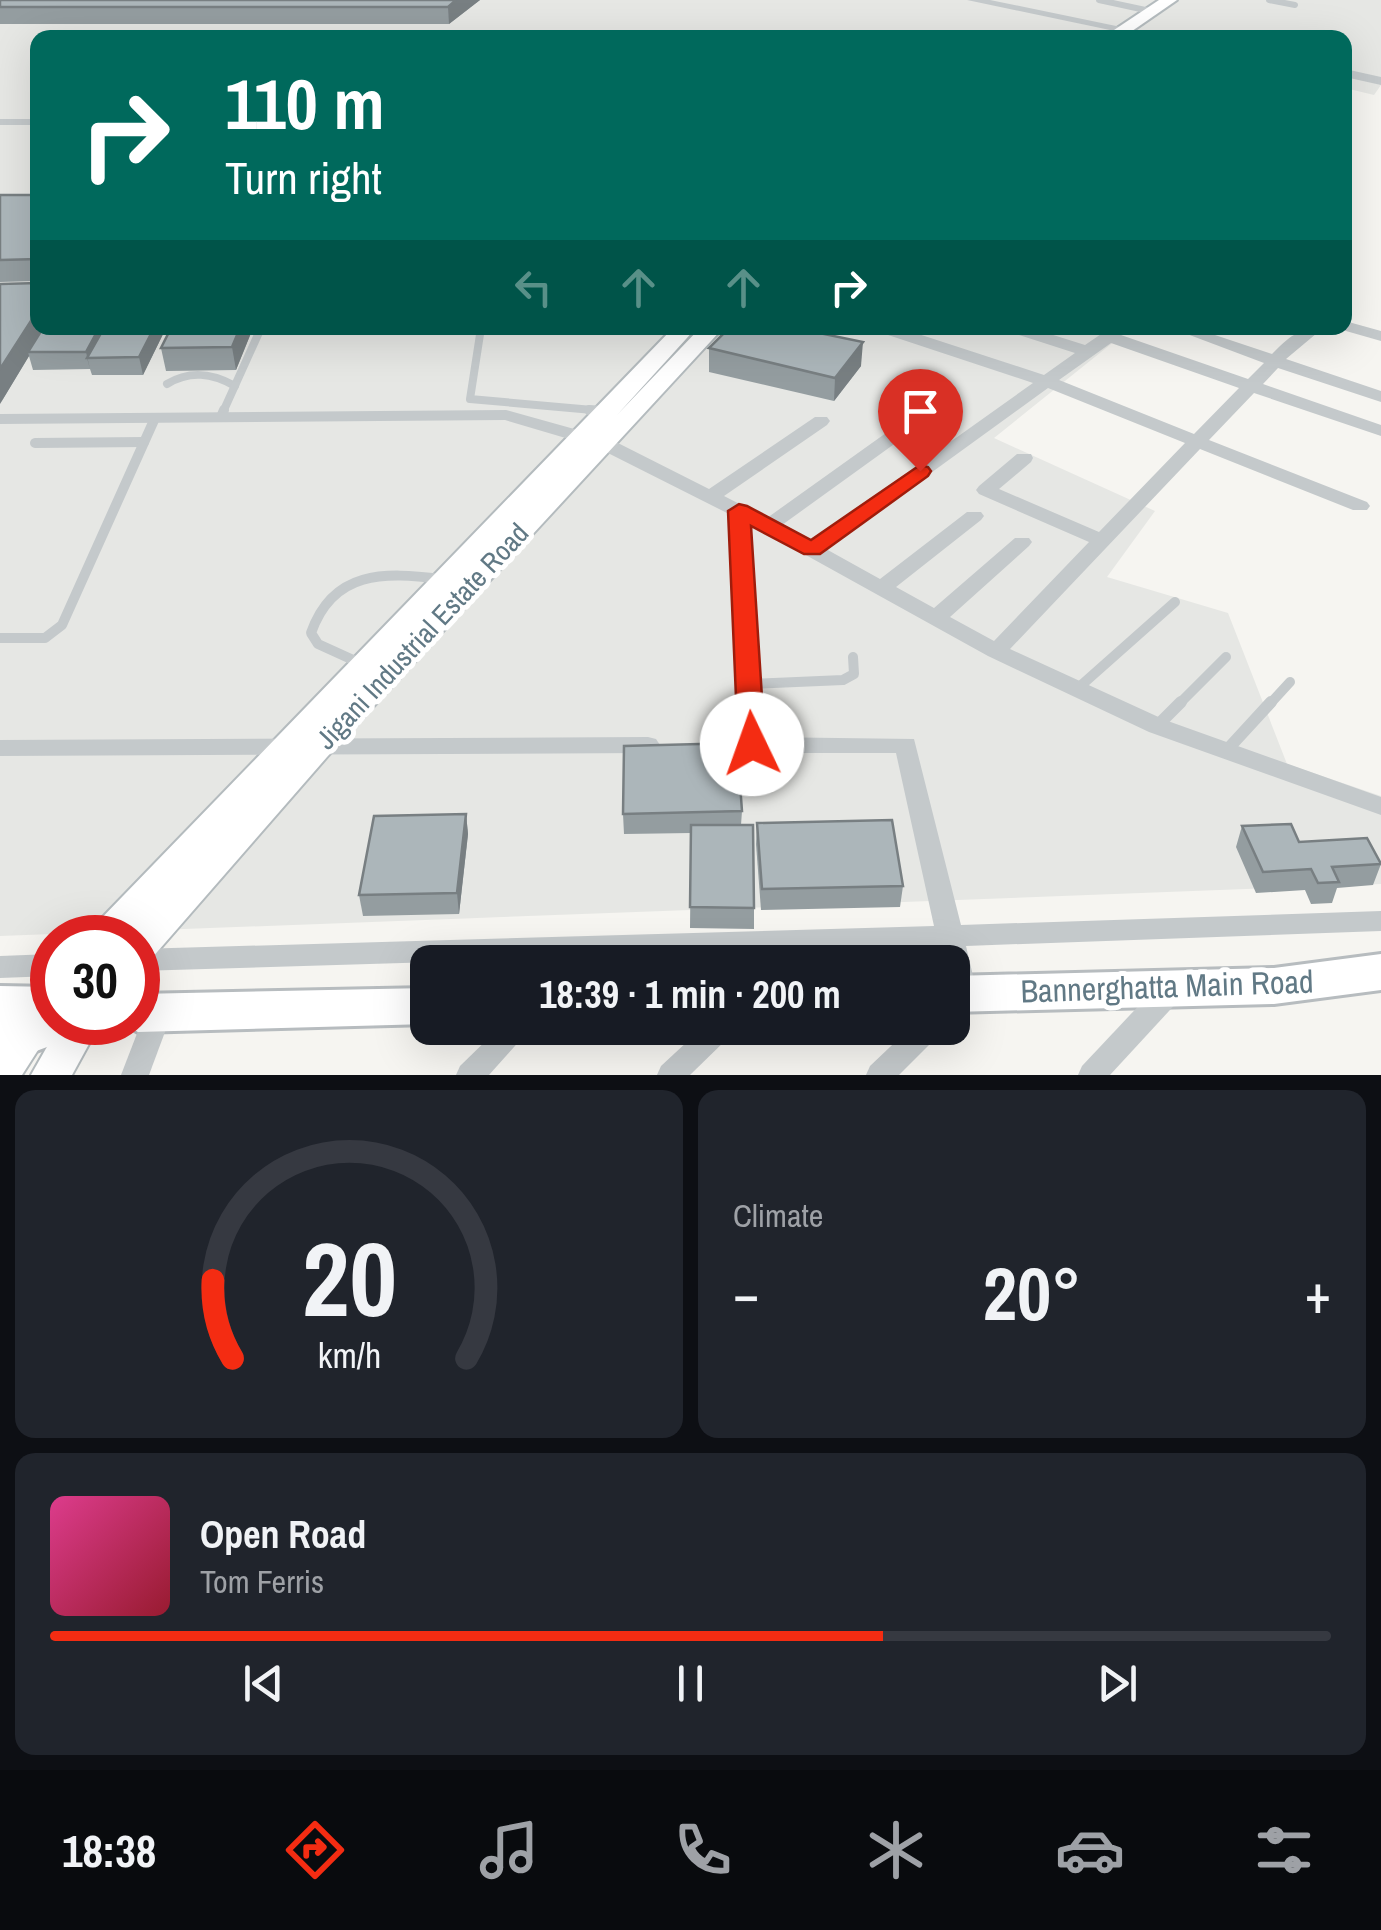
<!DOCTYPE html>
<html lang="en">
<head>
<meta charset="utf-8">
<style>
  :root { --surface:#171b24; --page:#20242c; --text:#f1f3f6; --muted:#9ea1a6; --line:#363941; --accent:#f42c12 }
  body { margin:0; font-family:"Archivo Narrow",sans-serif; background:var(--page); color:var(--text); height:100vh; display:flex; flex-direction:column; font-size:38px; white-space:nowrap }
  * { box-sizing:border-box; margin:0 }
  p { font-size:32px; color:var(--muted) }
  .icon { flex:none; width:55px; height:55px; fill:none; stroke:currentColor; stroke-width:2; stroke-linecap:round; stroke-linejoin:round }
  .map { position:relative; height:1075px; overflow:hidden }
  .drawer { display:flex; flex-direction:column; gap:15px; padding:15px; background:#0d0f14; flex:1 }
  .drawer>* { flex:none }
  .hud { position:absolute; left:30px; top:30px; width:1322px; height:305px; border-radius:20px; box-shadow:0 10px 40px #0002; background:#00695c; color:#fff; overflow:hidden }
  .speed { position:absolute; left:30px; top:915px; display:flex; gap:20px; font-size:50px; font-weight:700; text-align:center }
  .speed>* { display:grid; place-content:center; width:130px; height:130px; border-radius:50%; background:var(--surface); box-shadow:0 10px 40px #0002; line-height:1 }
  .speed .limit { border:15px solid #d22; background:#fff; color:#111 }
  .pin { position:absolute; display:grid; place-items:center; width:85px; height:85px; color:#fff; margin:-102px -42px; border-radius:50% 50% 50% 0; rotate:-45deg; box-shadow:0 0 10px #0007 }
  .pin .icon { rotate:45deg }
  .me { position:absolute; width:110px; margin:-55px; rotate:357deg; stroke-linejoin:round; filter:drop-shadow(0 0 8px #0008) }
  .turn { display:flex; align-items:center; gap:35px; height:210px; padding:0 30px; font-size:45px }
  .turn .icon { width:130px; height:130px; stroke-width:2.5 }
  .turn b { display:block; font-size:70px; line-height:85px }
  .lanes { display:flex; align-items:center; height:95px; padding:0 30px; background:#0003; justify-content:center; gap:50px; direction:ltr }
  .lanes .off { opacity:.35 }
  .big { font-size:75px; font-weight:700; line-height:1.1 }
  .drawer .tile { flex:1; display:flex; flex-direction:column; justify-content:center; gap:15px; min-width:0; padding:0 35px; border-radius:20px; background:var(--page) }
  .drawer .dial { align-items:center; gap:0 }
  .dial svg { height:260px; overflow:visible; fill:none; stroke:var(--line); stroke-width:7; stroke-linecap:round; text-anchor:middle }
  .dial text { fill:var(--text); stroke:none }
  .song { display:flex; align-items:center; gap:30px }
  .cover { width:120px; height:120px; border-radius:15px; background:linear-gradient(135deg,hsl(330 70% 55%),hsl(350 70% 35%)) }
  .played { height:10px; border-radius:5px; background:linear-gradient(90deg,var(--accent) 65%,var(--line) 65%) }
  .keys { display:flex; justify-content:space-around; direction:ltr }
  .heat { display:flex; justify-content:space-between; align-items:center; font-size:55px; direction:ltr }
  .drawer .tiles { flex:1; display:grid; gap:15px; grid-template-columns:1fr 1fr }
  .tile:last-child { grid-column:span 2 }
  .trip { position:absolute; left:410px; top:945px; width:560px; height:100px; border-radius:20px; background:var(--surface); box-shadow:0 10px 40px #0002; font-weight:700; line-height:100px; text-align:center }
  .tab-bar { display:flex; height:160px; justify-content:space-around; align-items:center; background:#090b0e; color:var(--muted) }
  .tab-bar .icon { width:70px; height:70px }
  .tab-bar .active { color:var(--accent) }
  .tab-bar b { font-size:45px; color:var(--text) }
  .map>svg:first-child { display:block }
  .built { fill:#e6e7e4 }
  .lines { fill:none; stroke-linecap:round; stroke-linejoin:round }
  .secondary-casing { stroke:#b4bbbe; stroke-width:4 }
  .primary-casing { stroke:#b7bcbf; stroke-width:6 }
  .lane-far3 { stroke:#c4c9cb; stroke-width:6 }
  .lane-far2 { stroke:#c4c9cb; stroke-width:8 }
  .lane-far1 { stroke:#c4c9cb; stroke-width:10 }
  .lane { stroke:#c4c9cb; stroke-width:12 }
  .street { fill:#c4c9cb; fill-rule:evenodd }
  .secondary { fill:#fff; fill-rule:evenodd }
  .primary { fill:#fff; fill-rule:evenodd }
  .wall { fill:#949da0 }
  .shaded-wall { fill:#787f82 }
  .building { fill:#acb6ba; stroke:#787f82; stroke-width:2.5 }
  .route { fill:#f42c12; stroke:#9f1d0c; stroke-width:2.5 }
  .labels { text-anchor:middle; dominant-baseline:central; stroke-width:10; stroke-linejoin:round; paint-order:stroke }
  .street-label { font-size:28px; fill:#617985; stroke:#fff }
  .near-street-label { font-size:32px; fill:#617985; stroke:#fff }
</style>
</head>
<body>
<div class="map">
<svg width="1381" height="1075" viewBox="0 0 1381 1075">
  <rect width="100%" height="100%" fill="#f6f5f1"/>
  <!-- built -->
  <polygon class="built" points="0,0 1381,0 1381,85 1374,95 1345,88 1345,38 38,38 38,328 1131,328 994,438 1155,511 1107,577 1228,613 1287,764 1381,796 1381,884 0,936"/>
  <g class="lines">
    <defs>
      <g id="secondary">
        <polygon points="1159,0 1177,0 1122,38 1102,38"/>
        <polygon points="673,328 696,328 617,415 700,328 723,328 327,757 151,959 138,963 138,938 87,938 92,928"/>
        <path d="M52 984V1022H56L22 1075H0C0 1065 0 1052 0 1043 5 1022 33 990 52 984Z"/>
        <polygon points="61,1022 101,1022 72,1075 31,1075"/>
      </g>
      <g id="primary">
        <polygon points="1381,954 1381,990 1274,1004 952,1012 952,976 1274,968"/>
        <polygon points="0,986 52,987 52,1022 86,1022 79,1035 23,1056 0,1057"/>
        <polygon points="428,988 428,1024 138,1032 120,1022 138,1022 138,994"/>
      </g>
    </defs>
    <!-- secondary casing -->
    <use href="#secondary" class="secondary-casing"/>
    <!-- primary casing -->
    <use href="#primary" class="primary-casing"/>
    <!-- lane-far3 -->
    <g class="lane-far3">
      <polyline points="1099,0 1150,11"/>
      <polyline points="1269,0 1295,5"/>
      <polyline points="0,122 38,122"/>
    </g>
    <!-- lane-far2 -->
    <g class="lane-far2">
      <polyline points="481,328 470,399 604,411"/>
      <path d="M167 384C190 370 212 373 235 386"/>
      <polyline points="223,412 261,328"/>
    </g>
    <!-- lane-far1 -->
    <g class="lane-far1">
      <polyline points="589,410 604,411"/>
      <polyline points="221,417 224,410"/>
      <polyline points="35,443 144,442"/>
      <polyline points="0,638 45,638 62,625 155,418"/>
      <path d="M362 664 318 644 311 633C333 570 384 572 442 579"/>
      <polyline points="749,684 843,680 854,674 853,657"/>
      <polyline points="1077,689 1175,602"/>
      <polyline points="1178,705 1226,657"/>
      <polyline points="1269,705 1290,682"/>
    </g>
    <!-- lane -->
    <g class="lane">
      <polyline points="1157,726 1181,702"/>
      <polyline points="1226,751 1271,702"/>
    </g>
    <!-- street -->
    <g class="street">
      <polygon points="967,0 990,0 1174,38 1148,38"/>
      <polygon points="1345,69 1381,77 1381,85 1345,77"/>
      <polygon points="1345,321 1381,331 1381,341 1339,329 1345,328"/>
      <path d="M877 328H900L1044 375 1075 353 1010 332 1008 328H1031L1085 345 1110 328H1128L1121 335 1248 379 1264 363 1171 328H1194L1272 354C1289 337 1298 328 1323 328L1286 359 1381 391V402L1278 368 1263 384 1381 425V436L1254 393 1209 440 1367 502 1370 506 1367 510H1353L1200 449 1010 649 1165 720 1381 797V815L1149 732 988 656 750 524 762 737 914 739 961 925 1381 911V931L966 946 977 993C972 1002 964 1013 952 1009V962H942L939 947 138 971V949L934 926 896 753H712L704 751 700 745 704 739 739 737 729 514 596 447 505 420 0 424V414L506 410 610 439 709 489 815 417H827L830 421 827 425 724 496 767 518 928 403H940L943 407 940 411 782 525 811 541 1033 383 879 332ZM1111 343 1239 388 1194 434 1059 380ZM1048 388 1185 443 1099 532 999 489 1031 462 1033 458 1031 454H1017L979 486 976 490 979 494 1089 542 994 641 950 617 1029 546 1032 542 1029 538H1015L934 608 896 587 981 520 984 516 981 512H967L880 579 826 549Z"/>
      <polygon points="648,737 656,739 660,745 656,751 648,753 0,756 0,740"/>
      <polygon points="52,954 52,976 0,978 0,956"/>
      <polygon points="1171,979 1181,982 1185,990 1181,998 1110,1075 1078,1075 1082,1066 1161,982"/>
      <polygon points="158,1002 168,1005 172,1013 149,1075 121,1075 148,1005"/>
      <polygon points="499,1028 531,1028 489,1075 456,1075 460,1066"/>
      <polygon points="702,1028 734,1028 730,1036 690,1075 657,1075 661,1066"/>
      <polygon points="910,1028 942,1028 938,1036 899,1075 866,1075 870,1066"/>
    </g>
    <!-- secondary -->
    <use href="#secondary" class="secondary"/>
    <!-- primary -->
    <use href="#primary" class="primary"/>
  </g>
  <!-- wall -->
  <g class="wall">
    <polygon points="0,0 480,0 449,24 0,24"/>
    <polygon points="0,195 38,195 38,281 0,282"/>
    <polygon points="38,328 166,328 143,375 92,375 90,369 33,370 29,356 0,404"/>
    <polygon points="253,328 236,370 166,371 161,348"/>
    <polygon points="709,348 861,366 834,401 709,372"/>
    <polygon points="742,811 741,825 754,908 754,929 690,928 691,833 624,834 623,814"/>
    <polygon points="466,814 468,834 459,914 363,916 359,895"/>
    <polygon points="757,823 903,886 900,907 761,910 756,844"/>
    <polygon points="1242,826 1381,864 1373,885 1337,888 1332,903 1311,904 1305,890 1256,893 1236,847"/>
  </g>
  <!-- shaded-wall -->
  <g class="shaded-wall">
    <polygon points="456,0 480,0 449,24 448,7"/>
    <polygon points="38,310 38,328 46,328 28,352 29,356 0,404 0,369"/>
    <polygon points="99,328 112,328 87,358 90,369 86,352"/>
    <polygon points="154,328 166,328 143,375 139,357"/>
    <polygon points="240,328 253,328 236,370 232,347"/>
    <polygon points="863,342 861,366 834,401 835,378"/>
    <polygon points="466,814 468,834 459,914 457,893"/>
  </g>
  <!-- building -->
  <g class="building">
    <polygon points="0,0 456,0 448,7 0,7"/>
    <polygon points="0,195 38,195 38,259 0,260"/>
    <polygon points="38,283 38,310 0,369 0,284"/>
    <polygon points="43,328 99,328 86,352 28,352"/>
    <polygon points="104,328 154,328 139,357 87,358"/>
    <polygon points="171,328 240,328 232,347 161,348"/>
    <polygon points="729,328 795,328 863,342 835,378 709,348"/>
    <polygon points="737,743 742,811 623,814 624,746"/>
    <polygon points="466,814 457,893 359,895 374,816"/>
    <polygon points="892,820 903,886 762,889 757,823"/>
    <polygon points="1291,824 1299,842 1367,838 1381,864 1332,867 1339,882 1318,883 1311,869 1263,872 1242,826"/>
    <polygon points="691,825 753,825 754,908 690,907"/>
  </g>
  <!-- route -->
  <polygon class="route" points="920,465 928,467 931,471 928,476 820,554 804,554 751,526 765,744 761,751 742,751 738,744 728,511 739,504 747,506 811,540"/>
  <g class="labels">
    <!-- street labels -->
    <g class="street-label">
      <text transform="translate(422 636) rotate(-47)">Jigani Industrial Estate Road</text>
    </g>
    <!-- near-street labels -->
    <g class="near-street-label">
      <text transform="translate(1167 986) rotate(-2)">Bannerghatta Main Road</text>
    </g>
  </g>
</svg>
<div class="speed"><div class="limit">30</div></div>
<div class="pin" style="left:920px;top:471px;background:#d93025"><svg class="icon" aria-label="arrive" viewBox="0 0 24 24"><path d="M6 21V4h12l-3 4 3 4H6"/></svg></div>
<svg class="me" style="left:752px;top:744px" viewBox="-20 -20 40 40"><circle r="19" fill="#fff"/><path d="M0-13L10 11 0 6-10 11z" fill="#f42c12"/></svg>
<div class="trip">18:39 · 1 min · 200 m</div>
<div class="hud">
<div class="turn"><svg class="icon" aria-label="right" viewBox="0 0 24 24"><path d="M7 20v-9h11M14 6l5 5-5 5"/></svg><div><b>110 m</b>Turn right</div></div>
<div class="lanes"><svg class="icon off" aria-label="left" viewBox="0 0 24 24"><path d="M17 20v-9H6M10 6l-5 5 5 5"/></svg><svg class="icon off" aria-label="ahead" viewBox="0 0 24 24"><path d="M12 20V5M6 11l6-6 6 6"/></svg><svg class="icon off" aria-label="ahead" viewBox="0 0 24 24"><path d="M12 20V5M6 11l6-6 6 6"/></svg><svg class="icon" aria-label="right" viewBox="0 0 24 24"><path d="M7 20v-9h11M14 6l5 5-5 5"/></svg></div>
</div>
</div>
<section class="drawer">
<div class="tiles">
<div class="tile dial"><svg viewBox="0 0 100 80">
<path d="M14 69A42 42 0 1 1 86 69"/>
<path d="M14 69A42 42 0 0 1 8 45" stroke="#f42c12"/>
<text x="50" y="56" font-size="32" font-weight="700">20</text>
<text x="50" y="72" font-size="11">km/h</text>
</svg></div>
<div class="tile"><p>Climate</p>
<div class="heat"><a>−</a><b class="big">20°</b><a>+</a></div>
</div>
<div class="tile">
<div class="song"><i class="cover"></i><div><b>Open Road</b><p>Tom Ferris</p></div></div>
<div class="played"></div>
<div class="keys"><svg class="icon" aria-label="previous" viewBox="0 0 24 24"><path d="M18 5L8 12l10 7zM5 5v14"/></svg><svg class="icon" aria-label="pause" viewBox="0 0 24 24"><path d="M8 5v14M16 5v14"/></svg><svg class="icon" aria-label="next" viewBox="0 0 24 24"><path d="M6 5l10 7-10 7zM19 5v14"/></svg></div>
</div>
</div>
</section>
<nav class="tab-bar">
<b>18:38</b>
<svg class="icon active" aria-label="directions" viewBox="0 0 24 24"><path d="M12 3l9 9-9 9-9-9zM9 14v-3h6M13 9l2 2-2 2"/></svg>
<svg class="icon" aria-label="music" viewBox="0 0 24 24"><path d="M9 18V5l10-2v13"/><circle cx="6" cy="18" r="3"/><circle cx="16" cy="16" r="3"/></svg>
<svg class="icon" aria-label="phone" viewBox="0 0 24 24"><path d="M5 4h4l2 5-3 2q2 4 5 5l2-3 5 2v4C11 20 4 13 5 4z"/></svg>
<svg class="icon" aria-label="climate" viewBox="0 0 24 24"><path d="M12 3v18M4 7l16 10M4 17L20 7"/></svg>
<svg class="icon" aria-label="car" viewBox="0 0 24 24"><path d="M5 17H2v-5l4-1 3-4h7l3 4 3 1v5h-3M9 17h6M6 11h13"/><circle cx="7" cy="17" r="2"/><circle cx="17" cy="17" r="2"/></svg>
<svg class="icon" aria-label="filters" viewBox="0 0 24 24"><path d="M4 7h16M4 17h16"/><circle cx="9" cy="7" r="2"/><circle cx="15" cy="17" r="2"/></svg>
</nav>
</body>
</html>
